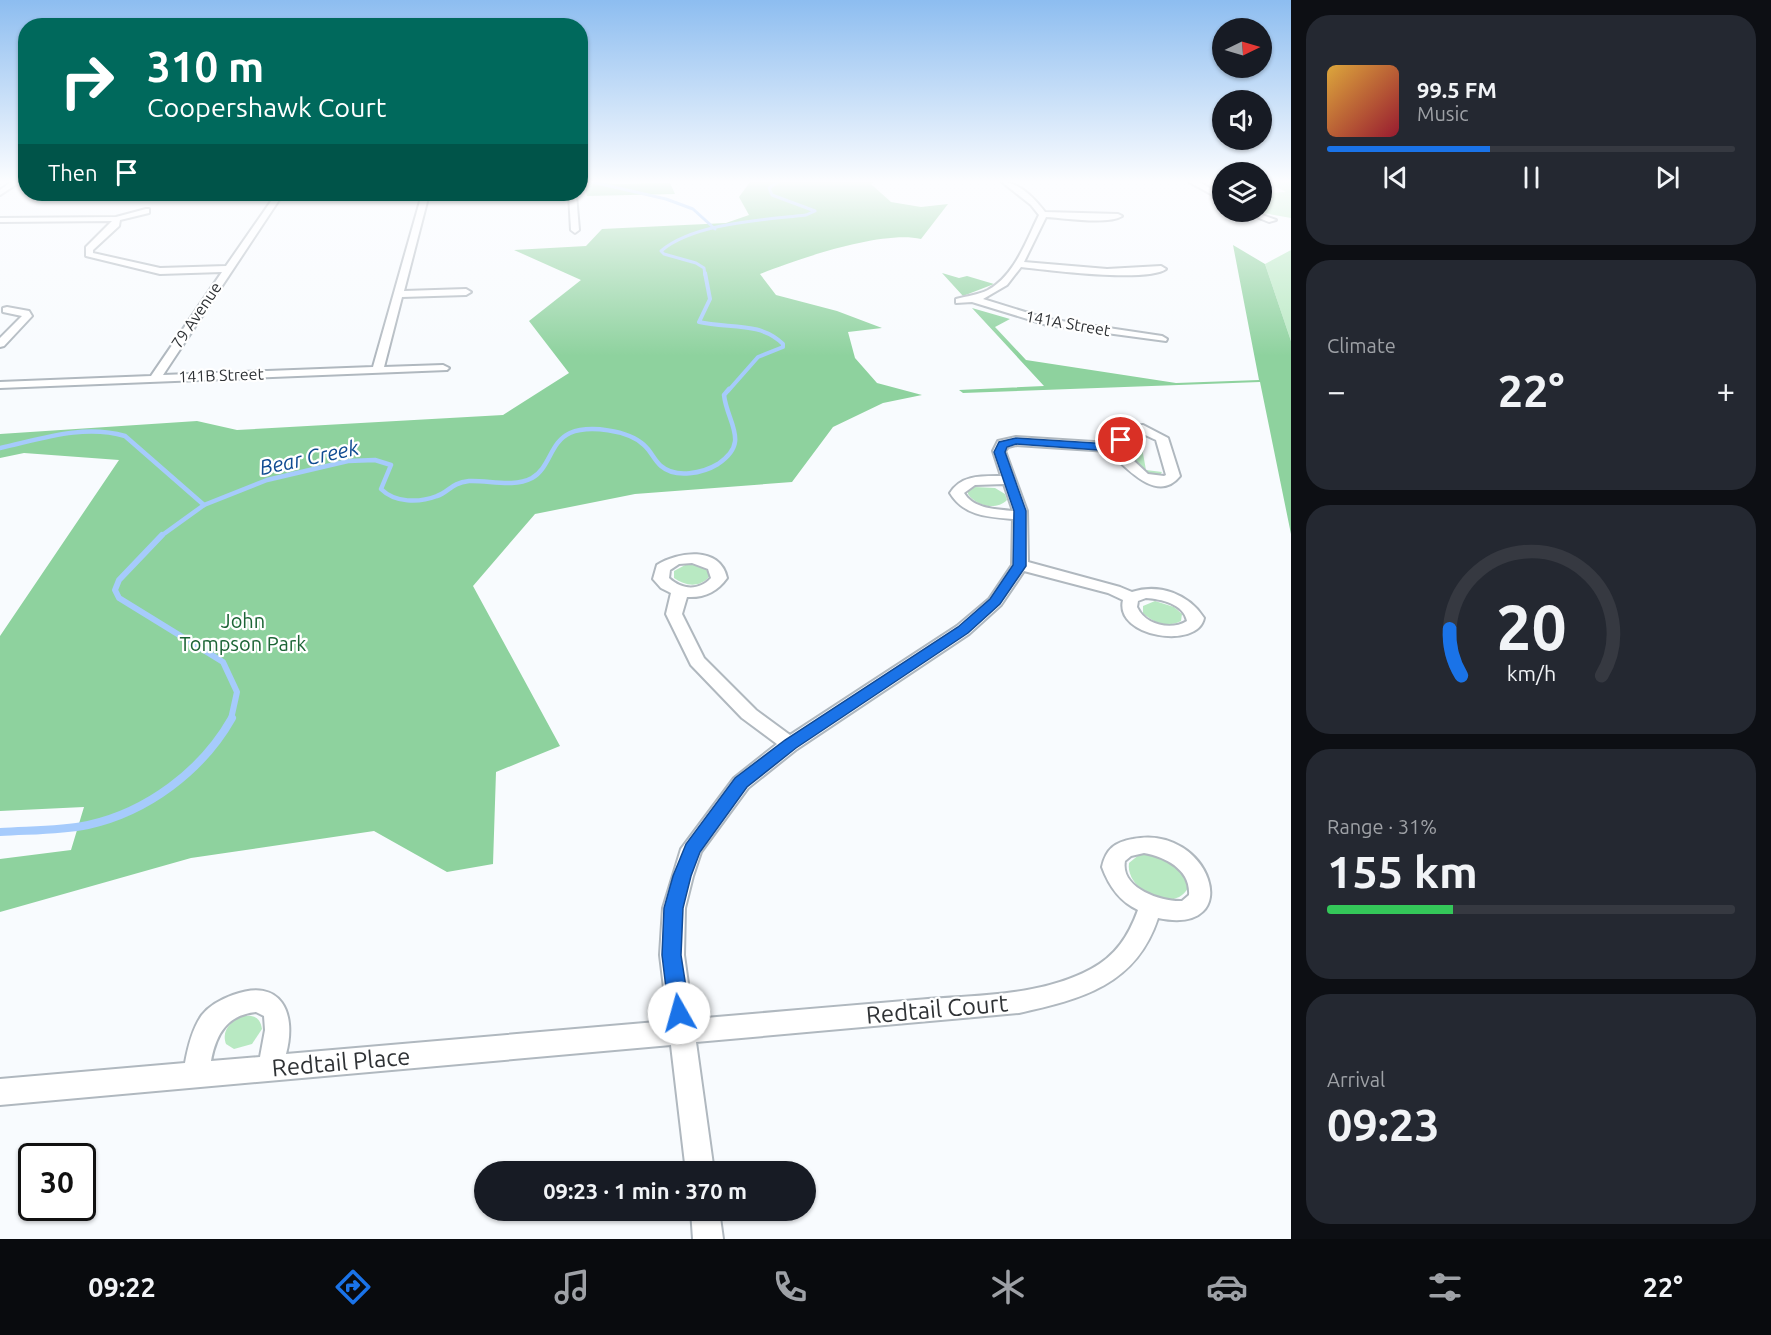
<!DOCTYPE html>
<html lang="en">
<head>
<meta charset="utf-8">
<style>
  :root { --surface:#171b24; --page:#242831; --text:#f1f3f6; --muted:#9ea1a6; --line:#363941; --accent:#1a73e8 }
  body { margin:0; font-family:Ubuntu,sans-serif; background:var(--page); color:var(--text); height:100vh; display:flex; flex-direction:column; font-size:22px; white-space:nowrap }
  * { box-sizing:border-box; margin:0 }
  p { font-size:20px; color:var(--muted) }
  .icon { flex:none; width:33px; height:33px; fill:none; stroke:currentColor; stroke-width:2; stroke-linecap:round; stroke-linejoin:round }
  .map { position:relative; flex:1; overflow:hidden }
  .side { display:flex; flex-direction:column; gap:15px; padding:15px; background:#0d0f14; width:480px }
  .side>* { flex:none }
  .guide { position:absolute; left:18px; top:18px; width:570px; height:183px; border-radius:24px; box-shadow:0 2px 4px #0004; background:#00695c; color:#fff; overflow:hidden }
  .needle { width:39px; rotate:85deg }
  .buttons { position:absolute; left:1212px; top:18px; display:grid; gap:12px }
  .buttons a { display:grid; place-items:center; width:60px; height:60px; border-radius:50%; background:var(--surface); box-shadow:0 2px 4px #0004; font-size:30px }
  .speed { position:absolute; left:18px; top:1143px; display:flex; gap:12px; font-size:30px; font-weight:700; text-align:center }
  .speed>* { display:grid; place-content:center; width:78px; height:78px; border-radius:50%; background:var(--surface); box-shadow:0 2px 4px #0004; line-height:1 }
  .speed .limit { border:3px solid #111; border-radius:9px; background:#fff; color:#111 }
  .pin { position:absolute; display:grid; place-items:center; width:51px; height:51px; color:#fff; margin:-26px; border:3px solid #fff; border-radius:50%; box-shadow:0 2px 6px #0007 }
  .me { position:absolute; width:66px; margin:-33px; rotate:353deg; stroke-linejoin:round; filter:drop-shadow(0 0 4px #0008) }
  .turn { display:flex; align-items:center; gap:21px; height:126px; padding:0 30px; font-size:27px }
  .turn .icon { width:78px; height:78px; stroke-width:2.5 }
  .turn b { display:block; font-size:42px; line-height:51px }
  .then { display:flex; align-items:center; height:57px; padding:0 30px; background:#0003; gap:12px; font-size:22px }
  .big { font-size:45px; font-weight:700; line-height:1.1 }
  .side .card { flex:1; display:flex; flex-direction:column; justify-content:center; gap:9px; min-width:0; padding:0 21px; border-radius:24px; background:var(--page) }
  .side .dial { align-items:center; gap:0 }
  .dial svg { height:156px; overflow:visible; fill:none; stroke:var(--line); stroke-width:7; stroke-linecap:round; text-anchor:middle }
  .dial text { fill:var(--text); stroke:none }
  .song { display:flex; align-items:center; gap:18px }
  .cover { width:72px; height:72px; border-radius:9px; background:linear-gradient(135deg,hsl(40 70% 55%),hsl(350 70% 35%)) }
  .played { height:6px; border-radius:3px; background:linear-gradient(90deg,var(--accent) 40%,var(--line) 40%) }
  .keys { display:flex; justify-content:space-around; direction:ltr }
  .heat { display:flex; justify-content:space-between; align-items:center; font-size:33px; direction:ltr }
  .charge { height:9px; border-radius:4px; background:linear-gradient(90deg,#34c759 31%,var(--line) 0) }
  .trip { position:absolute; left:474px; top:1161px; width:342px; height:60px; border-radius:30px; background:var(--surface); box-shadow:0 2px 4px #0004; font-weight:700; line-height:60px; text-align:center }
  .tab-bar { display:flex; height:96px; justify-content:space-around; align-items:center; background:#090b0e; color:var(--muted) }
  .tab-bar .icon { width:42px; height:42px }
  .tab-bar .on { color:var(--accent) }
  .tab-bar b { font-size:27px; color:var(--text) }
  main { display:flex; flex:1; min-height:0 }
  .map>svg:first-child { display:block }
  .green { fill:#b8e9c2 }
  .forest { fill:#8ed29e }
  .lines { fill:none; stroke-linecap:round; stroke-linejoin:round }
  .stream-far4 { stroke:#a6cbfc; stroke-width:3 }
  .stream-far3 { stroke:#a6cbfc; stroke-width:4 }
  .stream-far2 { stroke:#a6cbfc; stroke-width:4.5 }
  .stream-far1 { stroke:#a6cbfc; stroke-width:6 }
  .stream { stroke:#a6cbfc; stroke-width:8 }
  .minor-casing { stroke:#b0b8bf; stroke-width:4 }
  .minor { fill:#fff; fill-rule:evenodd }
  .route { fill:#1a73e8; stroke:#114b97; stroke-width:1.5 }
  .labels { text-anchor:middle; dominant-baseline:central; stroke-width:4.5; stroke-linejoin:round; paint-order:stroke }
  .far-street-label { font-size:16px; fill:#2f3235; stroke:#fff }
  .park-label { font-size:20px; fill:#1d6536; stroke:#fff }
  .water-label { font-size:21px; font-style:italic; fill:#104c92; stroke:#fff }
  .near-street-label { font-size:24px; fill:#2f3235; stroke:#fff }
</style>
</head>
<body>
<main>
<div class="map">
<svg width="1291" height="1239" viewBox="0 0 1291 1239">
  <rect width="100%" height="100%" fill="#f8fbfe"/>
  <!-- green -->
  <g class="green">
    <polygon points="1266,182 1291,182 1291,218 1258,212 1262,212 1262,193 1286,192"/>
    <polygon points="1291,250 1291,341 1265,264"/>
    <path d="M1141 432 1154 438 1140 437 1146 470 1162 472 1160 475C1141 477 1137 462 1126 449L1134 434Z"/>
    <path d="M975 487 995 488 1005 494 1007 500C996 511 976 506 968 494V491Z"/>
    <path d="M687 564 699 565 708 570 709 577C699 588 685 586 674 578V571Z"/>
    <path d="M1155 601 1174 607 1182 614 1181 621C1168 628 1153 623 1143 613V606Z"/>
    <path d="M1140 854C1160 853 1187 865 1188 888 1173 915 1125 890 1129 863Z"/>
    <path d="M243 1016C254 1015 260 1017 262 1029L252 1044 234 1049 226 1044C221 1030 231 1021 243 1016Z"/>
  </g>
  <!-- forest -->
  <g class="forest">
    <polygon points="584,182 617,184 670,183 675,194 587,196"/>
    <path d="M750 182H874L871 184 891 202 921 207 948 204 921 239C882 230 798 259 760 274L776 295 837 311 882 328 848 332 855 358 877 383 922 395 883 403 833 427 792 482 635 494 535 514 473 586 560 746 496 772 493 864 447 872 374 831 191 858 0 912V859L71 850 84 807 0 811V636L119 460 24 453 0 458V434L197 421 237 430 503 415 569 373 529 321 581 280 514 250 586 246 602 229 726 223 749 215 739 197Z"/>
    <polygon points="1233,245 1265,264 1291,341 1291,534 1260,382 963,393 959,390 1044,386 972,308 1010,319 995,327 1026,360 1176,383 1259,380"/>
    <polygon points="942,273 959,278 967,276 994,284 963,296"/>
  </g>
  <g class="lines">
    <!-- stream-far4 -->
    <g class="stream-far4">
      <polyline points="592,182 666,199 693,209 715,229"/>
      <path d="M705 275 704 268 696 263 664 254 661 251C694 223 763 220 806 215L815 211 772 195 769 188 778 182"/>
    </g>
    <!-- stream-far3 -->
    <path class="stream-far3" d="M705 273 710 299 699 322C728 329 760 321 783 344V347L758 357 728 391"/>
    <!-- stream-far2 -->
    <g class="stream-far2">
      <path d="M0 448C41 439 83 424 125 436L204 505"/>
      <path d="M161 536 204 505 267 480 348 461 375 460 391 465 381 489C395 503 419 503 437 496 449 492 451 483 469 481 489 480 513 488 532 478 550 468 550 442 570 433 589 425 628 430 644 445 651 451 654 460 661 466 676 479 703 473 718 464 751 442 727 423 724 395L729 389"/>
    </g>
    <!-- stream-far1 -->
    <polyline class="stream-far1" points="162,535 119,580 115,590 119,598 223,662 237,692 231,719"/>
    <!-- stream -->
    <path class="stream" d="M0 832C29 830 59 831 88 825 147 812 202 771 232 718"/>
    <defs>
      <g id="minor">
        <polygon points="11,182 20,182 0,195 0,190"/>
        <path d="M1002 182C1019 182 1035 199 1045 212L1118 214 1122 216C1108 225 1064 218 1046 217L1024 262 1107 269 1161 266 1166 269C1146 283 1048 270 1021 267L1007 285 983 299 1048 319 1162 336 1167 339 1166 341 1047 325 972 302 956 303V299C967 296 978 295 988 290 1015 275 1026 241 1039 215L1031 205Z"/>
        <polygon points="1189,182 1199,182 1222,195 1222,200"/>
        <polygon points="276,194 283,194 163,375 373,367 422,194 429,194 404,291 466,289 471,292 466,295 402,297 384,367 443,365 449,368 447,370 0,388 0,382 151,376 222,272 160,274 86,256 86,247 112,221 0,222 0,218 116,217 146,209 149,209 149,213 120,220 119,226 93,250 93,253 160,268 226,266"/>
        <polygon points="569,194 576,194 579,230 575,233 571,230"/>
        <polygon points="1244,212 1254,212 1276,220 1269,222"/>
        <polygon points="7,307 29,311 32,316 4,346 0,347 0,338 22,316 3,312 3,308"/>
        <path d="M1143 425 1168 438 1180 476C1157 505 1125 466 1108 451L1016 445 1008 447 1005 451 1027 511 1028 562 1120 587 1132 592C1159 583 1189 594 1204 618 1198 650 1114 637 1123 600L1108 593 1024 571 1001 605 969 634 797 749 748 788 701 852 693 876 685 908 684 955 693 1019C767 1013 842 1006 916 1000 974 995 1039 997 1091 969 1116 956 1129 935 1138 910 1119 901 1109 886 1102 867 1106 849 1115 842 1133 839 1210 823 1248 937 1158 918 1136 985 1082 999 1019 1013L696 1042 714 1172H686L671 1045 0 1105V1079L185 1063C188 1047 192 1029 202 1015 210 1005 222 999 233 995 281 977 297 1013 286 1054L668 1021 660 955 663 908 681 849 734 778 777 744 742 718 691 665 666 614 671 593 661 588 653 579 657 565C677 552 720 545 727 578 717 592 704 598 687 597L682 614 704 658 756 710 790 735 957 626 989 599 1012 565 1013 519C988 517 964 516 950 493 961 475 981 476 1001 476L993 451 998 441 1016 437 1109 443 1124 427ZM1141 433 1156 440 1166 475 1164 476 1148 474 1119 447 1132 434ZM1004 484 1013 511C995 509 974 509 964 493L975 485ZM692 563 708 569 711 578C699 591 682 590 669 578L670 570 679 564ZM1146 598C1161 599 1184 604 1187 621 1171 631 1145 625 1137 607L1138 601ZM1144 853C1166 857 1191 870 1189 895L1182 901C1161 902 1120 888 1125 861L1131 856ZM256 1012 264 1016 265 1030 260 1057 211 1061C216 1034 227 1015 256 1012Z"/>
        <polygon points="691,1210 719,1210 723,1239 693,1239"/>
      </g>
    </defs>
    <!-- minor casing -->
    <use href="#minor" class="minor-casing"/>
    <!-- minor -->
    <use href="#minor" class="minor"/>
  </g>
  <!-- sky -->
  <linearGradient id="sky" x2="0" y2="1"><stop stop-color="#8dbdf0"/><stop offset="0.51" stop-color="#fcfdff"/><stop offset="1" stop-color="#fcfdff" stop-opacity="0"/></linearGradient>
  <rect width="1291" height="356" fill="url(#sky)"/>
  <!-- route -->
  <polygon class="route" points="1121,436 1127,440 1112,451 1016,444 1007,447 1005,452 1026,511 1026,566 1000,604 968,633 796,748 747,787 700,852 691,876 683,908 681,955 690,1013 687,1020 679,1023 672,1020 669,1013 662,955 664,908 673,876 686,844 735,778 785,740 958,627 990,599 1013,565 1014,511 994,452 999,442 1016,438 1110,444"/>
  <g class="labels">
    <!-- far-street labels -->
    <g class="far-street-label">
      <text transform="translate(196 315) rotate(-56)">79 Avenue</text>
      <text transform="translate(1068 323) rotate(10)">141A Street</text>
      <text transform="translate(221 375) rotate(-2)">141B Street</text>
    </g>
    <!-- park labels -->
    <g class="park-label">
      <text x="243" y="620">John<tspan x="243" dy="23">Tompson Park</tspan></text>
    </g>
    <!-- water labels -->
    <g class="water-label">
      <text transform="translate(309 457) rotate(-12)">Bear Creek</text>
    </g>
    <!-- near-street labels -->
    <g class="near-street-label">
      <text transform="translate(937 1009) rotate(-5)">Redtail Court</text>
      <text transform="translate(341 1062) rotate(-5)">Redtail Place</text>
    </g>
  </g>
</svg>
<div class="buttons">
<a><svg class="needle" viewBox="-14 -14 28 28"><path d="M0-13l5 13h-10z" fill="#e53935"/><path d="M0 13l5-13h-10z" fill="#9ea1a6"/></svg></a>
<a><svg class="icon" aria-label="sound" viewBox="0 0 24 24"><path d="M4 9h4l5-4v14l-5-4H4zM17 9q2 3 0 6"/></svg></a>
<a><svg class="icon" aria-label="layers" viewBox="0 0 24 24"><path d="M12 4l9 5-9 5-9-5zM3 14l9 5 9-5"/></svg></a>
</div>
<div class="speed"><div class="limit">30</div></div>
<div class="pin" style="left:1121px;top:440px;background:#d93025"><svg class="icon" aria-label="arrive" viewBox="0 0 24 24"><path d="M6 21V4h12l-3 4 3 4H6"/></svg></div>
<svg class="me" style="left:679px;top:1013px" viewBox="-20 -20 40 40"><circle r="19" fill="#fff"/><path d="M0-13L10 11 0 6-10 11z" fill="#1a73e8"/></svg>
<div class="trip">09:23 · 1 min · 370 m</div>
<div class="guide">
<div class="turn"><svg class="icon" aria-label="right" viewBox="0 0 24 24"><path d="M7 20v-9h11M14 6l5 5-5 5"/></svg><div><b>310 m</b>Coopershawk Court</div></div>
<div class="then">Then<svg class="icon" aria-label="arrive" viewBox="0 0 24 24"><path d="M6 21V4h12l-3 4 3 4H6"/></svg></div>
</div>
</div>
<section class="side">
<div class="card">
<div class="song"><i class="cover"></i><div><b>99.5 FM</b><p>Music</p></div></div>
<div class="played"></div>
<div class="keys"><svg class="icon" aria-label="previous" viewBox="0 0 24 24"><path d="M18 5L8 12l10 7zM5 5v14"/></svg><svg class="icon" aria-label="pause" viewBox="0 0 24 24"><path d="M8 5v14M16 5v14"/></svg><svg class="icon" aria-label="next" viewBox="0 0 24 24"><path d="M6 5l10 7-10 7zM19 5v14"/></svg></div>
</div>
<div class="card"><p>Climate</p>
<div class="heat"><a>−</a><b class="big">22°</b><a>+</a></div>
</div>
<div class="card dial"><svg viewBox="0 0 100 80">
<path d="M14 69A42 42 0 1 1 86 69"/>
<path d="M14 69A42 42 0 0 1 8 45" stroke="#1a73e8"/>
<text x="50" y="56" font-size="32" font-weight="700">20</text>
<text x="50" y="72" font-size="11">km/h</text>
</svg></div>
<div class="card"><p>Range · 31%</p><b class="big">155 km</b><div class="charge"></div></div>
<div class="card"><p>Arrival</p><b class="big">09:23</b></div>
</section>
</main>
<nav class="tab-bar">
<b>09:22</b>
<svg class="icon on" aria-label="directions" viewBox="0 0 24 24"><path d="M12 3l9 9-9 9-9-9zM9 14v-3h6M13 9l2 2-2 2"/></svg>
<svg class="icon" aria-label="music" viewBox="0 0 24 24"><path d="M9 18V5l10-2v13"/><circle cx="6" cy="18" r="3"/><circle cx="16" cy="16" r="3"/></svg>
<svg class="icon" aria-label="phone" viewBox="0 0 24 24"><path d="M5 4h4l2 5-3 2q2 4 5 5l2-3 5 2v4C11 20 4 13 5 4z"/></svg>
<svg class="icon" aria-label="climate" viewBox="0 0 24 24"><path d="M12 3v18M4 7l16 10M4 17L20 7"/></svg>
<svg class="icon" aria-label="car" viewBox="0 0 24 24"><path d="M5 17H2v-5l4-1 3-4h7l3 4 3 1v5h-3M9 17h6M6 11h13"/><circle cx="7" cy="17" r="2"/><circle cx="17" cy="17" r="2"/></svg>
<svg class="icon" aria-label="filters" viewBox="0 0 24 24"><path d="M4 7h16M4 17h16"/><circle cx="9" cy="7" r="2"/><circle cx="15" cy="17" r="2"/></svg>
<b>22°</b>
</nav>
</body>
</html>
